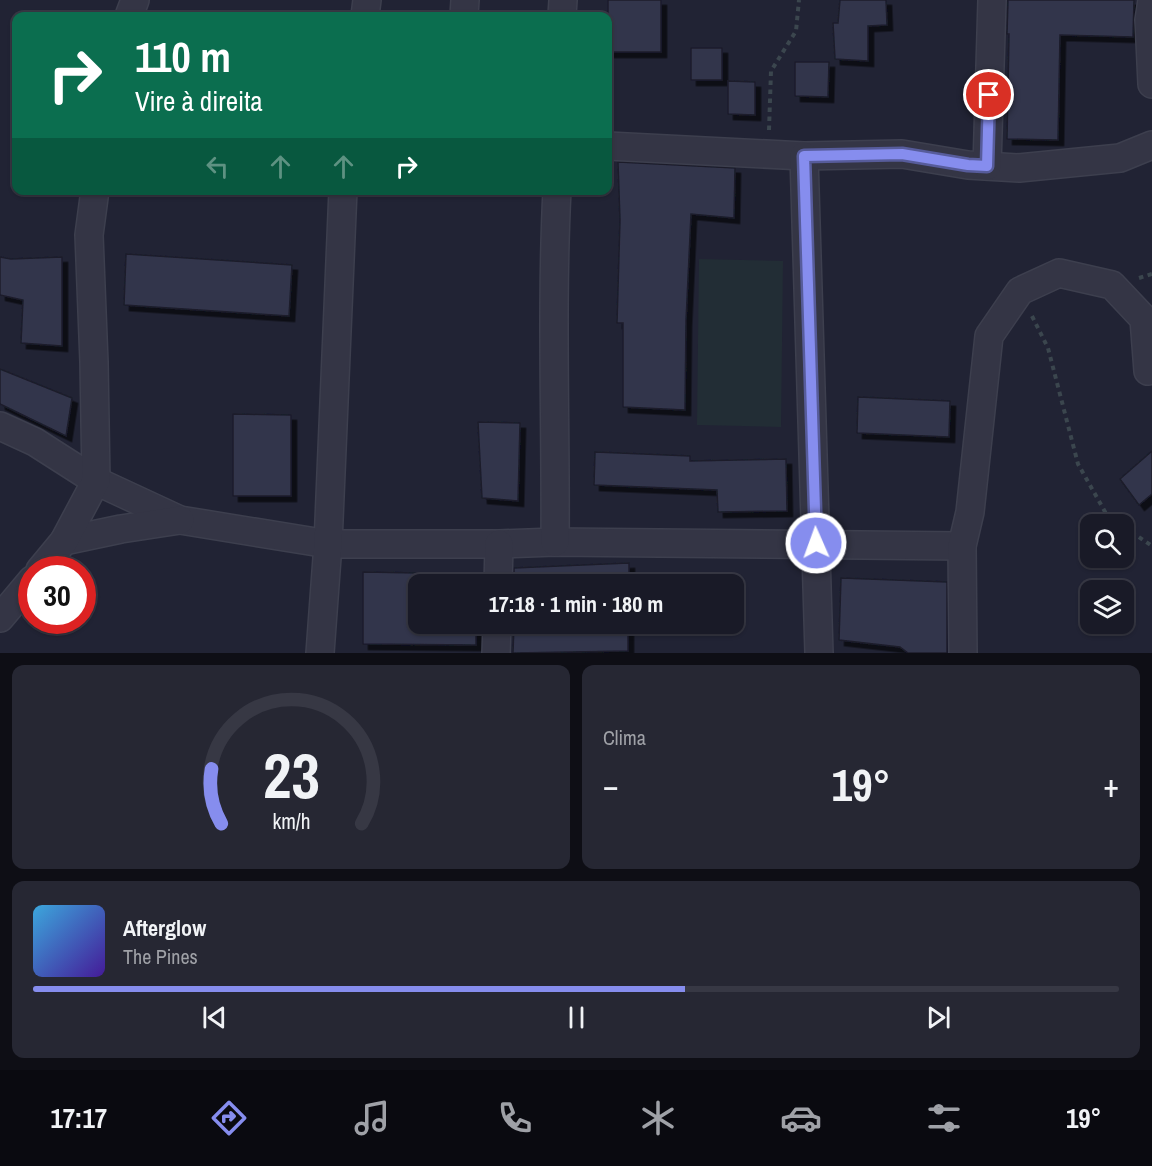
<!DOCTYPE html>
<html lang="pt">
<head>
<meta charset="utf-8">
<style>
  :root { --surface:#191a27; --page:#262733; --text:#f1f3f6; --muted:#9fa1a7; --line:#373844; --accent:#868dee }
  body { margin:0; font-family:"Archivo Narrow",sans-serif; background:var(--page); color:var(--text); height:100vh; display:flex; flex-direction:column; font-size:22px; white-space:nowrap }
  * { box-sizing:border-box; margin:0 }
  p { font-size:20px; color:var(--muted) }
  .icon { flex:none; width:33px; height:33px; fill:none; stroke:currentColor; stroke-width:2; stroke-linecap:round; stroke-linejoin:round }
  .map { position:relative; height:653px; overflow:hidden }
  .sheet { display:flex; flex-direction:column; gap:12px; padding:12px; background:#0e0e15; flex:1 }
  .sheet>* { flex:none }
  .guide { position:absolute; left:12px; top:12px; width:600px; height:183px; border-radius:12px; box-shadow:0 2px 4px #0004,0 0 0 2px var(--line); background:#0b6e4f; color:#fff; overflow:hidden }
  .tools { position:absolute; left:1080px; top:514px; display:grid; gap:12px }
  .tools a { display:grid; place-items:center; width:54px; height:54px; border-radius:12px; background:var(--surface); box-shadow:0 2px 4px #0004,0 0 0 2px var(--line); font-size:30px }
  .speed { position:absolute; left:18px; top:556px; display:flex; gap:12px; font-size:30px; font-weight:700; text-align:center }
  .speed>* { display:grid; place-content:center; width:78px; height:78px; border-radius:50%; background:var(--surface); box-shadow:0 2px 4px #0004,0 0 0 2px var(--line); line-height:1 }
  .speed .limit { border:9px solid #d22; background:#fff; color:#111 }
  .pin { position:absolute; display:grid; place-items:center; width:51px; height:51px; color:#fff; margin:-26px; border:3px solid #fff; border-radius:50%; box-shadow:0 2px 6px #0007 }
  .me { position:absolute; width:66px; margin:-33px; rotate:358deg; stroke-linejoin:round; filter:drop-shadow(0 0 4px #0008) }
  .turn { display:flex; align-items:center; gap:21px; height:126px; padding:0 24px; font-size:27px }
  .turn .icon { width:78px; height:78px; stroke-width:2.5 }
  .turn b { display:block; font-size:42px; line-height:51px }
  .lanes { display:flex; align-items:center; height:57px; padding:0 24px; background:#0003; justify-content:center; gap:30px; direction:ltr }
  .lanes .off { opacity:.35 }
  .big { font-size:45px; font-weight:800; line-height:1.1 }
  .sheet .card { flex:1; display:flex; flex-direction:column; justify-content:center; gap:9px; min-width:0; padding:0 21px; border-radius:12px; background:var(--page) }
  .sheet .dial { align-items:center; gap:0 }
  .dial svg { height:156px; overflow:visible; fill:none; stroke:var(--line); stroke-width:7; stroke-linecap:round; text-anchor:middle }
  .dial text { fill:var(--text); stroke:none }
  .song { display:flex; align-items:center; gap:18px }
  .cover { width:72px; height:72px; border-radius:9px; background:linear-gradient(135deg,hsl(200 70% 55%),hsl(260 70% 35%)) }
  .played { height:6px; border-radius:3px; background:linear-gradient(90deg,var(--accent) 60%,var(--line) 60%) }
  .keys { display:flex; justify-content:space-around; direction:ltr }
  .heat { display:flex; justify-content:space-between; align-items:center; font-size:33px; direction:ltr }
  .sheet .tiles { flex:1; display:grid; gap:12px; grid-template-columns:1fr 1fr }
  .card:last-child { grid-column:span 2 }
  .trip { position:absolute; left:408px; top:574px; width:336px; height:60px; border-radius:12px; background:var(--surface); box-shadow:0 2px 4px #0004,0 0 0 2px var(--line); font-weight:800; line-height:60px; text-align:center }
  .menu { display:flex; height:96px; justify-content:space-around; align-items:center; background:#0a0a10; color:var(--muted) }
  .menu .icon { width:42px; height:42px }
  .menu .on { color:var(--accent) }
  .menu b { font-size:27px; color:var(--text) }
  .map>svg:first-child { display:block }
  .green { fill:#222d35 }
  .building { fill:#33354b; stroke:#1b1d2b; stroke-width:1.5; filter:url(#shadow) }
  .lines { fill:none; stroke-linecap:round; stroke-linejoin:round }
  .minor-casing { stroke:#3d3f4e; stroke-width:30 }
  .path { stroke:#3b464e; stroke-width:4; stroke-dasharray:4.5 4.5; stroke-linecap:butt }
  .minor { stroke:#343545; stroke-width:27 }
  .route-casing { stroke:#575c9b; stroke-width:15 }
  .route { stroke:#868dee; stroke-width:10 }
</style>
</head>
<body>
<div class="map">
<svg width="1152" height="653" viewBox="0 0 1152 653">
  <defs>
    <filter id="shadow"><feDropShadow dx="5.5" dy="5.5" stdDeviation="0" flood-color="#0009"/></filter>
  </defs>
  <rect width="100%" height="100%" fill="#212334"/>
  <!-- green -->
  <polygon class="green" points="699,259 783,261 781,427 697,425"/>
  <!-- building -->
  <g class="building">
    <rect x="608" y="0" width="53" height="52"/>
    <polygon points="840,0 886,0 887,25 868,26 868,61 835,59 833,23 838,23"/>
    <polygon points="1008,0 1134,0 1133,37 1060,35 1058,140 1007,139 1009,34 1007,34"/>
    <rect x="691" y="48" width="31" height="32"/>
    <polygon points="795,62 829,62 828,97 795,96"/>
    <polygon points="728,81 755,82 755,115 728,114"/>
    <polygon points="618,162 735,168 734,218 691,214 686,321 685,410 623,407 623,323 617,323 620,220"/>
    <polygon points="126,254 292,265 289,316 124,305"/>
    <polygon points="0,257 11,259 62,257 62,346 21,343 23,300 0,295"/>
    <polygon points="0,369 72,398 66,436 0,404"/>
    <polygon points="858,397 950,401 949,437 857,433"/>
    <polygon points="233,414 291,415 291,496 233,496"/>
    <polygon points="478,422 520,423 518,501 482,498"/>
    <polygon points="1152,451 1152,494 1139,505 1120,479"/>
    <polygon points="595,452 690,456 690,461 786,459 787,511 718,512 717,490 594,485"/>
    <polygon points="629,563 629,585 514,585 514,568"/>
    <polygon points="363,572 418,573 418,624 476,624 476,645 363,644"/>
    <polygon points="841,578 947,582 947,653 908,653 900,647 839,640"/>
    <polygon points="514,624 628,624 628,651 513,653"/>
  </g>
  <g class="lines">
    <defs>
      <g id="minor">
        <polyline points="1152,0 1149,20 1152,84"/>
        <polyline points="129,16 135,0"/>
        <polyline points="365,16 367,0"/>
        <polyline points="464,16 465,0"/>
        <polyline points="562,16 563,0"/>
        <polyline points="608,146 804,156 902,154 968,165 1019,168 1120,158 1152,145"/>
        <polyline points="804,156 819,653"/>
        <polyline points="987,166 992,0"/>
        <polyline points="0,426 35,442 96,481 180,520 328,544 499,544 555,542 962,546"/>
        <polyline points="64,541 121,529 180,520"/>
        <path d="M555 542C556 425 551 307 557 190"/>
        <polyline points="40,570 64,541 96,481 94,362 89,235 95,190"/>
        <polyline points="498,585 499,544"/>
        <polyline points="0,618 32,580"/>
        <polyline points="320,653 328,544 343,190"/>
        <polyline points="496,653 497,624"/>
        <polyline points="963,653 962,546 970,512 989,336 1020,291 1059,273 1112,285 1144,319 1148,371"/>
      </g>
    </defs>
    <!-- minor casing -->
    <use href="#minor" class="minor-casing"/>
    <!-- path -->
    <g class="path">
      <polyline points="769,130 771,71 796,31 799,0"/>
      <polyline points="1139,278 1152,274"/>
      <polyline points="1032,316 1048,348 1078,464 1108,517 1121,525"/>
      <polyline points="1124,527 1152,546"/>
    </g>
    <!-- minor -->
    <use href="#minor" class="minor"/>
  </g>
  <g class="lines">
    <defs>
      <polyline id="route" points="816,543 804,156 902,154 968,165 987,166 989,95"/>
    </defs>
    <!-- route casing -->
    <use href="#route" class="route-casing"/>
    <!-- route -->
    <use href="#route" class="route"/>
  </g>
</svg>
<div class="tools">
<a><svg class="icon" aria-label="search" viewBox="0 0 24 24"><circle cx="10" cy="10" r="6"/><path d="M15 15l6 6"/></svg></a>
<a><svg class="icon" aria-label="layers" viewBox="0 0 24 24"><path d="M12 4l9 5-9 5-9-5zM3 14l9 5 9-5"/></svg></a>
</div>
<div class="speed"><div class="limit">30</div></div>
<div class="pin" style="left:989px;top:95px;background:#d93025"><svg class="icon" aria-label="arrive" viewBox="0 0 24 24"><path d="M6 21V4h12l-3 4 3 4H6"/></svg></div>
<svg class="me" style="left:816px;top:543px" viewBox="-20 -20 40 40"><circle r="17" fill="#868dee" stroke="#fff" stroke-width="3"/><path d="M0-11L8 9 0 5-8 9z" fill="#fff"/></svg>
<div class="trip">17:18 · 1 min · 180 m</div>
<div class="guide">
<div class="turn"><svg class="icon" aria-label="right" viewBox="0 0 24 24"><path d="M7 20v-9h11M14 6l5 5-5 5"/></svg><div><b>110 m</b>Vire à direita</div></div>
<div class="lanes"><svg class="icon off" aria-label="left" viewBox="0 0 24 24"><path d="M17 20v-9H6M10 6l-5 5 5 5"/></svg><svg class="icon off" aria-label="ahead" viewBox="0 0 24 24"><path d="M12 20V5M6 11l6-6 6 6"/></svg><svg class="icon off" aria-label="ahead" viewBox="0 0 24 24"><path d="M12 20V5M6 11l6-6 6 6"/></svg><svg class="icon" aria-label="right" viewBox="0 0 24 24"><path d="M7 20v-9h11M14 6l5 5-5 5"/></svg></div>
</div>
</div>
<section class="sheet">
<div class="tiles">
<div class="card dial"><svg viewBox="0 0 100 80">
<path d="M14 69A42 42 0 1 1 86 69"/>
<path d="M14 69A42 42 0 0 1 9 41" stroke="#868dee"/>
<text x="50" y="56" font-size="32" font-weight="700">23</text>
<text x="50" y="72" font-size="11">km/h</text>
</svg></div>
<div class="card"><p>Clima</p>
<div class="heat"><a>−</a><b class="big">19°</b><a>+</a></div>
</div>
<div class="card">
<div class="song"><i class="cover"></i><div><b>Afterglow</b><p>The Pines</p></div></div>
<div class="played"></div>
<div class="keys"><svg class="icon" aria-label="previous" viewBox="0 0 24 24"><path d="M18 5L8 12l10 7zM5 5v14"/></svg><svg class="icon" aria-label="pause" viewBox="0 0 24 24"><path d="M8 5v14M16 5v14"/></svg><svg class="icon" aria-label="next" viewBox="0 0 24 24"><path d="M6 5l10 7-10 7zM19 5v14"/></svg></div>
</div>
</div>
</section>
<nav class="menu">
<b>17:17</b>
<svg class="icon on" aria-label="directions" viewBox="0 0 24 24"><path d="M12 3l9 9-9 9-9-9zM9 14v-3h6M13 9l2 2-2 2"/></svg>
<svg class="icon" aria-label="music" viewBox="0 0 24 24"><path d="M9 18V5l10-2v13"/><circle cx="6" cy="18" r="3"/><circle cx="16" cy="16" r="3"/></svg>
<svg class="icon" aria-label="phone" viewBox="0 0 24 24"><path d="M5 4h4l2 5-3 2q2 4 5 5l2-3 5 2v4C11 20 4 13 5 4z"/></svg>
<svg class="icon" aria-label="climate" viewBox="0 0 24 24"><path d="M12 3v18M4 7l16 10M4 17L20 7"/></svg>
<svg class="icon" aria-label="car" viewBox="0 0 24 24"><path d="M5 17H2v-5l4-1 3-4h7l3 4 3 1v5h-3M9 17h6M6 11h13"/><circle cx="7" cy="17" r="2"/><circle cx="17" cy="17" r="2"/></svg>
<svg class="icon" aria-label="filters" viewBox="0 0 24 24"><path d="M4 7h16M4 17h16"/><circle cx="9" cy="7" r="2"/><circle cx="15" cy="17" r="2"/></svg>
<b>19°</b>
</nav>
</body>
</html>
